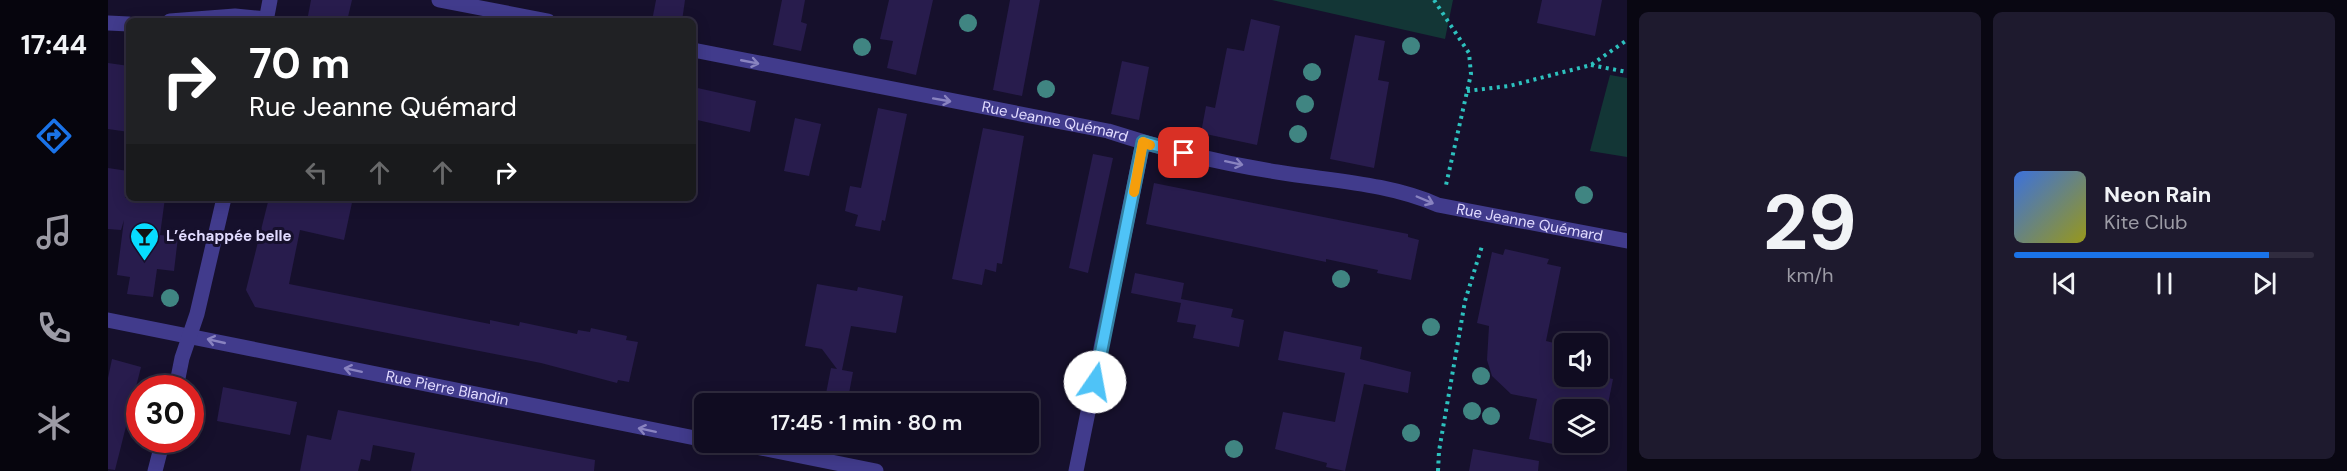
<!DOCTYPE html>
<html lang="fr">
<head>
<meta charset="utf-8">
<style>
  :root { --surface:#100c21; --page:#1e1a2e; --text:#f1f3f6; --muted:#9c9ba5; --line:#302c3f; --accent:#1a73e8 }
  body { margin:0; font-family:"DM Sans",sans-serif; background:var(--page); color:var(--text); height:100vh; display:flex; flex-direction:column; font-size:22px; white-space:nowrap }
  * { box-sizing:border-box; margin:0 }
  p { font-size:20px; color:var(--muted) }
  .icon { flex:none; width:33px; height:33px; fill:none; stroke:currentColor; stroke-width:2; stroke-linecap:round; stroke-linejoin:round }
  .map { position:relative; flex:1; overflow:hidden }
  .side { display:flex; flex-direction:column; gap:12px; padding:12px; background:#090712; width:720px }
  .side>* { flex:none }
  .banner { position:absolute; left:18px; top:18px; width:570px; height:183px; border-radius:9px; box-shadow:0 3px 15px #0003,0 0 0 2px var(--line); background:#202124; color:#fff; overflow:hidden }
  .buttons { position:absolute; left:1446px; top:333px; display:grid; gap:12px }
  .buttons a { display:grid; place-items:center; width:54px; height:54px; border-radius:9px; background:var(--surface); box-shadow:0 3px 15px #0003,0 0 0 2px var(--line); font-size:30px }
  .speed { position:absolute; left:18px; top:375px; display:flex; gap:12px; font-size:30px; font-weight:700; text-align:center }
  .speed>* { display:grid; place-content:center; width:78px; height:78px; border-radius:50%; background:var(--surface); box-shadow:0 3px 15px #0003,0 0 0 2px var(--line); line-height:1 }
  .speed .limit { border:9px solid #d22; background:#fff; color:#111 }
  .pin { position:absolute; display:grid; place-items:center; width:51px; height:51px; color:#fff; margin:-26px; border-radius:12px; box-shadow:0 3px 9px #0006 }
  .me { position:absolute; width:66px; margin:-33px; rotate:12deg; stroke-linejoin:round; filter:drop-shadow(0 0 4px #0008) }
  .turn { display:flex; align-items:center; gap:21px; height:126px; padding:0 24px; font-size:27px }
  .turn .icon { width:78px; height:78px; stroke-width:2.5 }
  .turn b { display:block; font-size:42px; line-height:51px }
  .lanes { display:flex; align-items:center; height:57px; padding:0 24px; background:#0003; justify-content:center; gap:30px; direction:ltr }
  .lanes .off { opacity:.35 }
  .side .card { flex:1; display:flex; flex-direction:column; justify-content:center; gap:9px; min-width:0; padding:0 21px; border-radius:9px; background:var(--page) }
  .side .dial { align-items:center; gap:0 }
  .dial b { font-size:78px; line-height:1 }
  .song { display:flex; align-items:center; gap:18px }
  .cover { width:72px; height:72px; border-radius:9px; background:linear-gradient(135deg,hsl(220 70% 55%),hsl(60 70% 35%)) }
  .played { height:6px; border-radius:3px; background:linear-gradient(90deg,var(--accent) 85%,var(--line) 85%) }
  .keys { display:flex; justify-content:space-around; direction:ltr }
  .side .tiles { flex:1; display:grid; gap:12px; grid-template-columns:repeat(2,1fr) }
  .trip { position:absolute; left:586px; top:393px; width:345px; height:60px; border-radius:9px; background:var(--surface); box-shadow:0 3px 15px #0003,0 0 0 2px var(--line); font-weight:600; line-height:60px; text-align:center }
  main { display:flex; flex:1; min-height:0 }
  .dock { display:flex; flex-direction:column; width:108px; justify-content:space-around; align-items:center; background:#06050d; color:var(--muted) }
  .dock .icon { width:42px; height:42px }
  .dock .active { color:var(--accent) }
  .dock b { font-size:27px; color:var(--text) }
  .map>svg:first-child { display:block }
  .green { fill:#133636 }
  .building { fill:#281c4d; fill-rule:evenodd }
  .lines { fill:none; stroke-linecap:round; stroke-linejoin:round }
  .path { stroke:#2dc1be; stroke-width:4; stroke-dasharray:3 4.5; stroke-linecap:butt }
  .minor { stroke:#413b8c; stroke-width:15 }
  .tree { fill:#408582 }
  .oneway { stroke:#8983c0 }
  .route-casing { stroke:#337fa1; stroke-width:15 }
  .route { stroke:#4fc3f7; stroke-width:10 }
  .slow { stroke:#f59e0b; stroke-width:10 }
  .labels { text-anchor:middle; dominant-baseline:central; stroke-width:6; stroke-linejoin:round; paint-order:stroke }
  .street-label { font-size:15px; fill:#e1dbff; stroke:#16102c }
  .poi-label { font-size:15px; font-weight:bold; fill:#e1dbff; stroke:#16102c; text-anchor:start }
</style>
</head>
<body>
<main>
<nav class="dock">
<b>17:44</b>
<svg class="icon active" aria-label="directions" viewBox="0 0 24 24"><path d="M12 3l9 9-9 9-9-9zM9 14v-3h6M13 9l2 2-2 2"/></svg>
<svg class="icon" aria-label="music" viewBox="0 0 24 24"><path d="M9 18V5l10-2v13"/><circle cx="6" cy="18" r="3"/><circle cx="16" cy="16" r="3"/></svg>
<svg class="icon" aria-label="phone" viewBox="0 0 24 24"><path d="M5 4h4l2 5-3 2q2 4 5 5l2-3 5 2v4C11 20 4 13 5 4z"/></svg>
<svg class="icon" aria-label="climate" viewBox="0 0 24 24"><path d="M12 3v18M4 7l16 10M4 17L20 7"/></svg>
</nav>
<div class="map">
<svg width="1519" height="471" viewBox="0 0 1519 471">
  <rect width="100%" height="100%" fill="#16102c"/>
  <!-- green -->
  <g class="green">
    <polygon points="1164,0 1345,0 1337,39"/>
    <polygon points="1502,75 1519,78 1519,157 1482,151"/>
  </g>
  <!-- building -->
  <g class="building">
    <polygon points="203,0 244,0 239,21 199,21"/>
    <polygon points="548,0 577,0 574,21 544,21"/>
    <polygon points="674,0 697,0 693,22 699,24 693,51 665,45"/>
    <polygon points="781,0 825,0 808,75 779,68 785,41 772,39"/>
    <polygon points="902,0 932,0 914,96 885,90"/>
    <polygon points="1434,0 1494,0 1487,36 1429,23"/>
    <polygon points="1143,19 1172,26 1149,145 1093,133 1098,106 1107,108 1119,48 1136,51"/>
    <polygon points="1247,35 1277,41 1270,80 1281,82 1266,168 1222,159"/>
    <polygon points="1014,61 1041,67 1031,120 1003,114"/>
    <polygon points="0,63 21,66 21,132 0,129"/>
    <polygon points="585,87 648,101 642,132 585,119"/>
    <polygon points="770,108 799,114 777,221 774,220 772,231 747,226 750,215 737,211 742,186 753,188"/>
    <polygon points="687,118 713,124 701,176 676,171"/>
    <polygon points="875,128 916,136 894,264 889,263 888,272 877,269 874,285 844,279"/>
    <polygon points="985,154 1005,158 980,273 961,268"/>
    <polygon points="0,168 20,171 17,198 57,198 52,235 70,237 66,271 49,269 45,297 19,294 22,277 9,275 16,220 13,230 0,229"/>
    <polygon points="1046,183 1300,234 1300,237 1311,240 1303,280 1269,273 1270,270 1218,259 1218,262 1038,224"/>
    <polygon points="161,198 245,198 236,240 192,230 181,284 382,324 382,320 411,326 412,322 469,334 470,330 482,332 483,328 519,336 518,340 530,342 521,382 510,380 509,383 433,363 147,307 138,290"/>
    <path d="M1397 249 1441 259 1439 264 1453 267 1438 341 1450 344 1447 358H1450L1449 362 1456 364V376H1490V371H1492L1491 376 1505 379 1491 449 1479 446 1478 451 1421 439 1429 399 1403 394 1384 376 1379 360 1381 326 1369 323 1384 252 1395 255ZM1456 410H1490V442H1456Z"/>
    <polygon points="1027,273 1076,283 1073,299 1125,309 1123,317 1136,320 1131,347 1085,338 1088,325 1069,322 1073,303 1023,293"/>
    <polygon points="709,284 749,291 750,287 795,296 788,333 743,326 734,370 745,372 739,404 716,404 723,368 729,369 714,349 697,346"/>
    <polygon points="1176,331 1254,347 1252,359 1303,372 1300,393 1256,384 1237,471 1218,467 1219,463 1167,449 1175,412 1227,422 1237,373 1170,360"/>
    <polygon points="4,359 33,367 7,470 0,469 0,378"/>
    <polygon points="115,387 189,402 182,435 109,421"/>
    <polygon points="230,410 487,460 486,471 303,471 307,453 265,445 262,461 253,459 250,471 192,471 199,435 223,440"/>
    <polygon points="1365,449 1431,461 1430,471 1361,471"/>
  </g>
  <g class="lines">
    <!-- path -->
    <g class="path">
      <polyline points="1326,0 1361,53 1363,74 1338,185"/>
      <polyline points="1483,65 1519,72"/>
      <polyline points="1359,91 1401,86 1483,65 1519,40"/>
      <polyline points="1330,471 1331,451 1357,301 1374,246"/>
    </g>
    <!-- minor -->
    <g class="minor">
      <polyline points="331,0 440,21"/>
      <polyline points="62,21 127,16 159,19"/>
      <polyline points="158,21 162,0"/>
      <polyline points="0,23 21,24"/>
      <path id="s1" d="M585 50 1000 131C1055 149 1111 163 1169 172 1223 181 1280 183 1330 205L1519 241"/>
      <path id="s2" d="M0 320 597 440"/>
      <polyline points="68,388 74,358 89,314 116,198"/>
      <polyline points="623,442 768,471"/>
      <polyline points="47,471 55,440"/>
      <polyline points="968,471 1035,142"/>
    </g>
  </g>
  <!-- trees -->
  <g class="tree">
    <circle cx="860" cy="23" r="9"/>
    <circle cx="1303" cy="46" r="9"/>
    <circle cx="754" cy="47" r="9"/>
    <circle cx="1204" cy="72" r="9"/>
    <circle cx="938" cy="89" r="9"/>
    <circle cx="1197" cy="104" r="9"/>
    <circle cx="1190" cy="134" r="9"/>
    <circle cx="1476" cy="195" r="9"/>
    <circle cx="1233" cy="279" r="9"/>
    <circle cx="62" cy="298" r="9"/>
    <circle cx="1323" cy="327" r="9"/>
    <circle cx="1373" cy="376" r="9"/>
    <circle cx="1364" cy="411" r="9"/>
    <circle cx="1383" cy="416" r="9"/>
    <circle cx="1303" cy="433" r="9"/>
    <circle cx="1126" cy="449" r="9"/>
  </g>
  <!-- one-way arrows -->
  <defs><path id="oneway-shaft" d="M-6 0H5M1.5-3L5.5 0L1.5 3" fill="none" stroke-width="1.6" stroke-linecap="round" stroke-linejoin="round" transform="scale(1.5)"/></defs>
  <g class="oneway">
    <use href="#oneway-shaft" transform="translate(642 62) rotate(11)"/>
    <use href="#oneway-shaft" transform="translate(834 100) rotate(10)"/>
    <use href="#oneway-shaft" transform="translate(1126 163) rotate(12)"/>
    <use href="#oneway-shaft" transform="translate(1317 200) rotate(23)"/>
    <use href="#oneway-shaft" transform="translate(108 341) rotate(-167)"/>
    <use href="#oneway-shaft" transform="translate(245 370) rotate(-168)"/>
    <use href="#oneway-shaft" transform="translate(539 430) rotate(-168)"/>
  </g>
  <g class="lines">
    <defs>
      <polyline id="route" points="987,382 1035,142 1076,153"/>
    </defs>
    <!-- route casing -->
    <use href="#route" class="route-casing"/>
    <!-- route -->
    <use href="#route" class="route"/>
    <!-- slow -->
    <polyline class="slow" points="1026,192 1035,142 1042,145"/>
  </g>
  <!-- icons -->
  <defs>
    <symbol id="bar-pin" viewBox="-11 -11 22 30"><path d="M0 17L-7.5 6A9.5 9.5 0 1 1 7.5 6Z" fill="#07dcff" stroke="#16102c"/><path d="M-6-5H6L.8 .8V4.5H3.5V6h-7V4.5H-.8V.8Z" fill="#111"/></symbol>
  </defs>
  <g fill-rule="evenodd">
    <use href="#bar-pin" x="20" y="220" width="33" height="45"/>
  </g>
  <g class="labels">
    <!-- street labels -->
    <g class="street-label">
      <text stroke="none"><textPath href="#s1" startOffset="369">Rue Jeanne Quémard</textPath></text>
      <text stroke="none"><textPath href="#s1" startOffset="855">Rue Jeanne Quémard</textPath></text>
      <text stroke="none"><textPath href="#s2" startOffset="346">Rue Pierre Blandin</textPath></text>
    </g>
    <!-- poi labels -->
    <g class="poi-label">
      <text x="58" y="236">L’échappée belle</text>
    </g>
  </g>
</svg>
<div class="buttons">
<a><svg class="icon" aria-label="sound" viewBox="0 0 24 24"><path d="M4 9h4l5-4v14l-5-4H4zM17 9q2 3 0 6"/></svg></a>
<a><svg class="icon" aria-label="layers" viewBox="0 0 24 24"><path d="M12 4l9 5-9 5-9-5zM3 14l9 5 9-5"/></svg></a>
</div>
<div class="speed"><div class="limit">30</div></div>
<div class="pin" style="left:1076px;top:153px;background:#d93025"><svg class="icon" aria-label="arrive" viewBox="0 0 24 24"><path d="M6 21V4h12l-3 4 3 4H6"/></svg></div>
<svg class="me" style="left:987px;top:382px" viewBox="-20 -20 40 40"><circle r="19" fill="#fff"/><path d="M0-13L10 11 0 6-10 11z" fill="#4fc3f7"/></svg>
<div class="trip">17:45 · 1 min · 80 m</div>
<div class="banner">
<div class="turn"><svg class="icon" aria-label="right" viewBox="0 0 24 24"><path d="M7 20v-9h11M14 6l5 5-5 5"/></svg><div><b>70 m</b>Rue Jeanne Quémard</div></div>
<div class="lanes"><svg class="icon off" aria-label="left" viewBox="0 0 24 24"><path d="M17 20v-9H6M10 6l-5 5 5 5"/></svg><svg class="icon off" aria-label="ahead" viewBox="0 0 24 24"><path d="M12 20V5M6 11l6-6 6 6"/></svg><svg class="icon off" aria-label="ahead" viewBox="0 0 24 24"><path d="M12 20V5M6 11l6-6 6 6"/></svg><svg class="icon" aria-label="right" viewBox="0 0 24 24"><path d="M7 20v-9h11M14 6l5 5-5 5"/></svg></div>
</div>
</div>
<section class="side">
<div class="tiles">
<div class="card dial"><b>29</b><p>km/h</p></div>
<div class="card">
<div class="song"><i class="cover"></i><div><b>Neon Rain</b><p>Kite Club</p></div></div>
<div class="played"></div>
<div class="keys"><svg class="icon" aria-label="previous" viewBox="0 0 24 24"><path d="M18 5L8 12l10 7zM5 5v14"/></svg><svg class="icon" aria-label="pause" viewBox="0 0 24 24"><path d="M8 5v14M16 5v14"/></svg><svg class="icon" aria-label="next" viewBox="0 0 24 24"><path d="M6 5l10 7-10 7zM19 5v14"/></svg></div>
</div>
</div>
</section>
</main>
</body>
</html>
